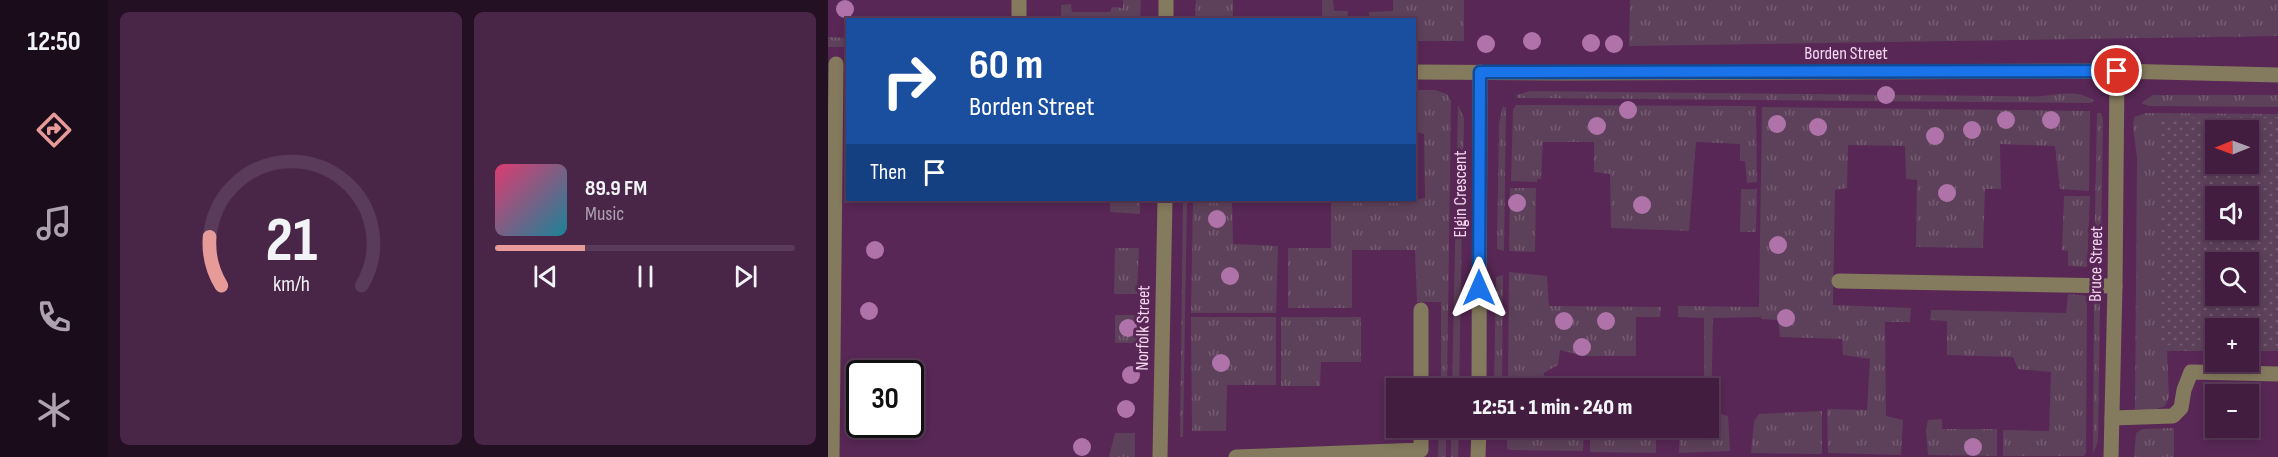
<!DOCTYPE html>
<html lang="en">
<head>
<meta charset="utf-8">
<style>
  :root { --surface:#421d40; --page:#492647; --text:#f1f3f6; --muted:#aea2b1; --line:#5a3b59; --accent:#e69b98 }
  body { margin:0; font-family:"Sofia Sans Condensed",sans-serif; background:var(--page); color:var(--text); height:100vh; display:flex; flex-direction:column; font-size:22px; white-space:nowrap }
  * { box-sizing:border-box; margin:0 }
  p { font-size:20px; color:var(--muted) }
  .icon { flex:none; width:33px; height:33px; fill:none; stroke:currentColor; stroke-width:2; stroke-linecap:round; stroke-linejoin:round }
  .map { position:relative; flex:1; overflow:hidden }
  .drawer { display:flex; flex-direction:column; gap:12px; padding:12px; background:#241023; width:720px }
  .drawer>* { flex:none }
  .banner { position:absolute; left:18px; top:18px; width:570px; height:183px; border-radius:0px; box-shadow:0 3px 9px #0003,0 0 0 2px var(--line); background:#1a4fa0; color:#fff; overflow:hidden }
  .needle { width:39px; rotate:269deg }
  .controls { position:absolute; left:1377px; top:120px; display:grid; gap:12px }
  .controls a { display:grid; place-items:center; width:54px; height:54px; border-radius:0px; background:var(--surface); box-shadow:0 3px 9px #0003,0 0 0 2px var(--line); font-size:30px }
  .speed { position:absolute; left:18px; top:360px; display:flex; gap:12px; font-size:30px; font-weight:700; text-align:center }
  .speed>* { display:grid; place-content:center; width:78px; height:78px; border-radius:50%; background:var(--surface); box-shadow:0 3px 9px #0003,0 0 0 2px var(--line); line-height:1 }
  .speed .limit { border:3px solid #111; border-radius:9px; background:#fff; color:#111 }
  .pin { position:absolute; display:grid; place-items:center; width:51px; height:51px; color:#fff; margin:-26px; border:3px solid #fff; border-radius:50%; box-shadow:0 2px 6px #0007 }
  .me { position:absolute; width:66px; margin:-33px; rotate:0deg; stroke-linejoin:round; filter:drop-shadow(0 0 4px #0008) }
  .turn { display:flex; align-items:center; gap:21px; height:126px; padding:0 24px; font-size:27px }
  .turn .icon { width:78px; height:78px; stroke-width:2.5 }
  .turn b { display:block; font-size:42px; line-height:51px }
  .then { display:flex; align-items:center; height:57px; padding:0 24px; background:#0003; gap:12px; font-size:22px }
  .drawer .card { flex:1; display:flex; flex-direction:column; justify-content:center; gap:9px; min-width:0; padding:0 21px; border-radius:9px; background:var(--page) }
  .drawer .dial { align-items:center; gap:0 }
  .dial svg { height:156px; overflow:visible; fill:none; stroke:var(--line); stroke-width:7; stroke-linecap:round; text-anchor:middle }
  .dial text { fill:var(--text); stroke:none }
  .song { display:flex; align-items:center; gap:18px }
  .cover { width:72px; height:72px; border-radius:9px; background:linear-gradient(135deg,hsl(340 70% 55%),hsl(190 70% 35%)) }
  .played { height:6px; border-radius:3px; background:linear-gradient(90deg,var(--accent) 30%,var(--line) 30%) }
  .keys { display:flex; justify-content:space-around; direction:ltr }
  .drawer .tiles { flex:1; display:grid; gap:12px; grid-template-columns:repeat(2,1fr) }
  .trip { position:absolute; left:558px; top:378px; width:333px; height:60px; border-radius:0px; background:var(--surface); box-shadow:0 3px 9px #0003,0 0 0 2px var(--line); font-weight:800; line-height:60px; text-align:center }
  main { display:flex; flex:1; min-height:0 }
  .menu { display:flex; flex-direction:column; width:108px; justify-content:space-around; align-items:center; background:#1a0c1a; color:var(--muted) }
  .menu .icon { width:42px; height:42px }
  .menu .on { color:var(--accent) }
  .menu b { font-size:27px; color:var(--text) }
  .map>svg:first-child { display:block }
  .grass { fill:url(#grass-tufts); fill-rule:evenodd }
  .park { fill:url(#park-dots); fill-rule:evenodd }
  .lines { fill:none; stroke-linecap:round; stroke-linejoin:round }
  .minor { stroke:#847a5d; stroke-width:15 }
  .tree { fill:#af73aa }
  .route-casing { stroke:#114b97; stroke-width:15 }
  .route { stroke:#1a73e8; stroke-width:10 }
  .labels { text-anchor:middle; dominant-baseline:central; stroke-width:6; stroke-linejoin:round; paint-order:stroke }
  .street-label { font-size:18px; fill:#f5d6f1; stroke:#582755 }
</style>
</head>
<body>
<main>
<nav class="menu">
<b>12:50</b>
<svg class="icon on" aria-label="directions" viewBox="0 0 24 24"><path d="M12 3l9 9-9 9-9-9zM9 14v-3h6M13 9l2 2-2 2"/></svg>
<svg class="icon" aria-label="music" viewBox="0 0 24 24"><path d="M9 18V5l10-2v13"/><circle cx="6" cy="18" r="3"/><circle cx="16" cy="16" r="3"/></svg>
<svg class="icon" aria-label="phone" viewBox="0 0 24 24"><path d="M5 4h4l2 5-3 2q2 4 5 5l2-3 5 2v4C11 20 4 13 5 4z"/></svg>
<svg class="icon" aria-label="climate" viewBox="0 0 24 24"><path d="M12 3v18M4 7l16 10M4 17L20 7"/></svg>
</nav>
<section class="drawer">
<div class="tiles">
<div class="card dial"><svg viewBox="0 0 100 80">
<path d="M14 69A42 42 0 1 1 86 69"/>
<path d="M14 69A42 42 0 0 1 8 44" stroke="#e69b98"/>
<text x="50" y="56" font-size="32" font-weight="700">21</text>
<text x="50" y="72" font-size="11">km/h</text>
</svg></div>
<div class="card">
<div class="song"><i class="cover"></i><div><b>89.9 FM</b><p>Music</p></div></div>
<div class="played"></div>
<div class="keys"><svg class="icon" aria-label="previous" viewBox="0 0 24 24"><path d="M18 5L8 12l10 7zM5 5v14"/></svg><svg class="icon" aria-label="pause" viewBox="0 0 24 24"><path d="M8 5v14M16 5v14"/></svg><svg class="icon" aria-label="next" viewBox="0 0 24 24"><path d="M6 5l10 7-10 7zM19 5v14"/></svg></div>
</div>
</div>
</section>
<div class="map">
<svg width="1450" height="457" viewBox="0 0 1450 457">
  <defs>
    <pattern id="grass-tufts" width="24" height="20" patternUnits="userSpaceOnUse" patternTransform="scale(1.5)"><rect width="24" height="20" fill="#5d415a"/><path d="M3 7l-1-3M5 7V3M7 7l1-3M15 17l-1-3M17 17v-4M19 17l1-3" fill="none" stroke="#755c72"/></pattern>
    <pattern id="park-dots" width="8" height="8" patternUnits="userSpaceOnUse" patternTransform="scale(1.5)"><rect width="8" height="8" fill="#5d415a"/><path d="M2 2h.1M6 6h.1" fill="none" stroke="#755c72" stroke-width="1.8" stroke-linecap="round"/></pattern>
  </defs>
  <rect width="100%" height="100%" fill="#582755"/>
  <!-- grass -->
  <g class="grass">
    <polygon points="295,0 313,0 312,19 233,19 233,5 243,4 244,12 282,12 284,7 295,8"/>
    <polygon points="368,0 405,0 405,16 494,17 494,0 505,0 506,11 520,11 519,19 367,19"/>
    <polygon points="565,0 636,0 636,41 587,41 586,20 541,19 541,12 565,11"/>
    <polygon points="802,0 1450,0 1450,36 801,46"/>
    <polygon points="0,37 19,38 19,47 0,47"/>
    <polygon points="587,90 607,90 619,94 623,101 619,388 613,388 613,302 589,302 587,250 524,250 524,308 460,308 460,248 503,248 503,200 586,200 597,198 596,134 587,132"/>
    <path d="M702 91 1171 96C1186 96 1201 97 1215 96 1234 94 1249 90 1267 101L1263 103 689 98 688 95Z"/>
    <polygon points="1325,95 1450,95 1450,107 1321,106 1313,103"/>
    <polygon points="630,105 636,118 631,388 624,388"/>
    <polygon points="688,105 928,106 929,182 919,183 917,161 912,161 912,144 868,142 861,231 783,228 782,174 766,172 766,142 715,142 713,179 709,179 709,182 683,181 685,110"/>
    <polygon points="675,106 678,108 676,251 669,249 671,123"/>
    <polygon points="934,107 1262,111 1261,191 1232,189 1227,146 1172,144 1173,189 1157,189 1155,248 1088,247 1089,180 1078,179 1077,146 1020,145 1019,188 1007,190 1005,305 1083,308 1082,322 1057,322 1058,416 1075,420 1073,455 1000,453 999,409 1039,410 1042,359 1015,355 1014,339 952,337 950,320 933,319 932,314 932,317 885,318 883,412 900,416 902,451 851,453 852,428 880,428 880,388 876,388 876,318 850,317 850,306 931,307"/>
    <polygon points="1269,113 1273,113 1275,120 1273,247 1272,264 1266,267"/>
    <path d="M1318 113 1450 114V351H1421L1420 328H1388L1387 351H1339L1341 397 1337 406 1320 412 1307 409 1309 157 1305 128 1306 117ZM1388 130H1420V164H1388ZM1388 196H1420V230H1388ZM1388 262H1420V296H1388Z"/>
    <polygon points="682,188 708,188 707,252 681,251"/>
    <polygon points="913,189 929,189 928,232 912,232"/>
    <polygon points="1236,196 1262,196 1259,267 1240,266 1240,251 1234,250"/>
    <polygon points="282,200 312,200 312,214 282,212"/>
    <polygon points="355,200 359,200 355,437 352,437"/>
    <polygon points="365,200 404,200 405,244 450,246 448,313 363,313"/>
    <polygon points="287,248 311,248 309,294 286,294"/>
    <polygon points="681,272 719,276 721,306 833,307 832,317 808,317 808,356 756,356 732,350 730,365 716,373 714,388 680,388"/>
    <polygon points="675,275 674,380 669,382 668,388 666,388 668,277"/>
    <polygon points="1240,294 1259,296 1258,453 1256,456 1175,456 1175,430 1221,431 1223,372 1190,369 1185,357 1119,355 1119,321 1102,320 1103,310 1238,313"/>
    <polygon points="1266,296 1272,299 1270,441 1265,454"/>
    <rect x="287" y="315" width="23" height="28"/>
    <polygon points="363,317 448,317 448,385 399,385 398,431 364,431"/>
    <polygon points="453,317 533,317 533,362 493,362 492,386 453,386"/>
    <polygon points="994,411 994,454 923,453 926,421 931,414"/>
    <polygon points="1114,419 1114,429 1169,429 1169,456 1100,455 1098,430 1100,420"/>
    <polygon points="611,428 618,428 618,457 610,457"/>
    <polygon points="623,428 631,428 630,457 623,457"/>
    <polygon points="679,428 756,428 755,451 682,450 679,449"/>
    <polygon points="762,428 828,428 828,453 762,452"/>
    <polygon points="1346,428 1346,457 1306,457 1308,433 1315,429"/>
    <polygon points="287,433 307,433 307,457 281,457"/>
  </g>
  <!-- park -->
  <path class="park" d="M1450 117V347L1421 346 1420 328H1388L1387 346 1333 345 1332 118ZM1388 130H1420V164H1388ZM1388 196H1420V230H1388ZM1388 262H1420V296H1388Z"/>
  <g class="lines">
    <!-- minor -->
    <g class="minor">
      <polyline points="191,20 191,0"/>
      <polyline points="338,20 338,0"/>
      <polyline points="586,72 736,73 1289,71 1450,75"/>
      <polyline points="1011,281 1287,286"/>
      <polyline points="593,310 593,388"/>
      <polyline points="651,388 652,72"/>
      <polyline points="1284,418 1345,416 1353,408 1356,390 1363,372 1450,374"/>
      <polyline points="4,457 8,64"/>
      <polyline points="332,457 337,200"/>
      <polyline points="408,457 593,450 593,428"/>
      <polyline points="650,457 651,428"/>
      <polyline points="1283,457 1287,286 1289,71"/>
    </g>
  </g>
  <!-- trees -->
  <g class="tree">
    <circle cx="17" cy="9" r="9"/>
    <circle cx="704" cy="41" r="9"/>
    <circle cx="763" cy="43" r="9"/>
    <circle cx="658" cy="44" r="9"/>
    <circle cx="786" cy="44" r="9"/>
    <circle cx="1058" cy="95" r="9"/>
    <circle cx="800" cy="110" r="9"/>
    <circle cx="1178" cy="120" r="9"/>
    <circle cx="1223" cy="120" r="9"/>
    <circle cx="949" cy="124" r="9"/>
    <circle cx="769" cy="126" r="9"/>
    <circle cx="990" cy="127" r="9"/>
    <circle cx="1144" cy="130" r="9"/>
    <circle cx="1107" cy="136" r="9"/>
    <circle cx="1119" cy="193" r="9"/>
    <circle cx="689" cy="203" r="9"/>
    <circle cx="814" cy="205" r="9"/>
    <circle cx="389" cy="219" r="9"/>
    <circle cx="950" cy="245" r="9"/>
    <circle cx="47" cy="250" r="9"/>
    <circle cx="402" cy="276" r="9"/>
    <circle cx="41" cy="311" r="9"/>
    <circle cx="958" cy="318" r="9"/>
    <circle cx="736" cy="321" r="9"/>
    <circle cx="778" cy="321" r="9"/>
    <circle cx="300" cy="328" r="9"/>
    <circle cx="754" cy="347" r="9"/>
    <circle cx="393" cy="363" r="9"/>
    <circle cx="303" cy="375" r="9"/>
    <circle cx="298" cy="409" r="9"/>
    <circle cx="254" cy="447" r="9"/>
    <circle cx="1145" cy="447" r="9"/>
  </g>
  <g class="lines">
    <defs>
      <polyline id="route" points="651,288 652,72 1289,71"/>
    </defs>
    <!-- route casing -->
    <use href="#route" class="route-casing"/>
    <!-- route -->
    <use href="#route" class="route"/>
  </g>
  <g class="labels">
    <!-- street labels -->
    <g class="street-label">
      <text x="1018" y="53">Borden Street</text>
      <text transform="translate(632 194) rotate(-90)">Elgin Crescent</text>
      <text transform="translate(1268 264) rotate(-89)">Bruce Street</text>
      <text transform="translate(315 328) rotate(-89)">Norfolk Street</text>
    </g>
  </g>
</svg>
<div class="controls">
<a><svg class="needle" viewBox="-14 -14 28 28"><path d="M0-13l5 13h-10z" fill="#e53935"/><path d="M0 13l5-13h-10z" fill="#aea2b1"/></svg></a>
<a><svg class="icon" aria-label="sound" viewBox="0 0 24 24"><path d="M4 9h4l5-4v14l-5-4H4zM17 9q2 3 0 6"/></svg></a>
<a><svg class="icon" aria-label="search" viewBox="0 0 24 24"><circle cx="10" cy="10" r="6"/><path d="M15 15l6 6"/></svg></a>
<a>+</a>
<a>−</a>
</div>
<div class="speed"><div class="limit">30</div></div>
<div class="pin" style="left:1289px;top:71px;background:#d93025"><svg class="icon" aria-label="arrive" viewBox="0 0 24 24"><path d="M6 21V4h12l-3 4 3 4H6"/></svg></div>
<svg class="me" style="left:651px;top:288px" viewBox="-20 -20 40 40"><path d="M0-17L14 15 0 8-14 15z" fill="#1a73e8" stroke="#fff" stroke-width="4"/></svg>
<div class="trip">12:51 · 1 min · 240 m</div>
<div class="banner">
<div class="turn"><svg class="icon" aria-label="right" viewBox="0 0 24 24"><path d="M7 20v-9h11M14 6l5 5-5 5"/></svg><div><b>60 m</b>Borden Street</div></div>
<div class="then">Then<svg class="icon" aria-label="arrive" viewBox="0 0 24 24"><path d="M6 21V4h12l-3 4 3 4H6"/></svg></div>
</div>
</div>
</main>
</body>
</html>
